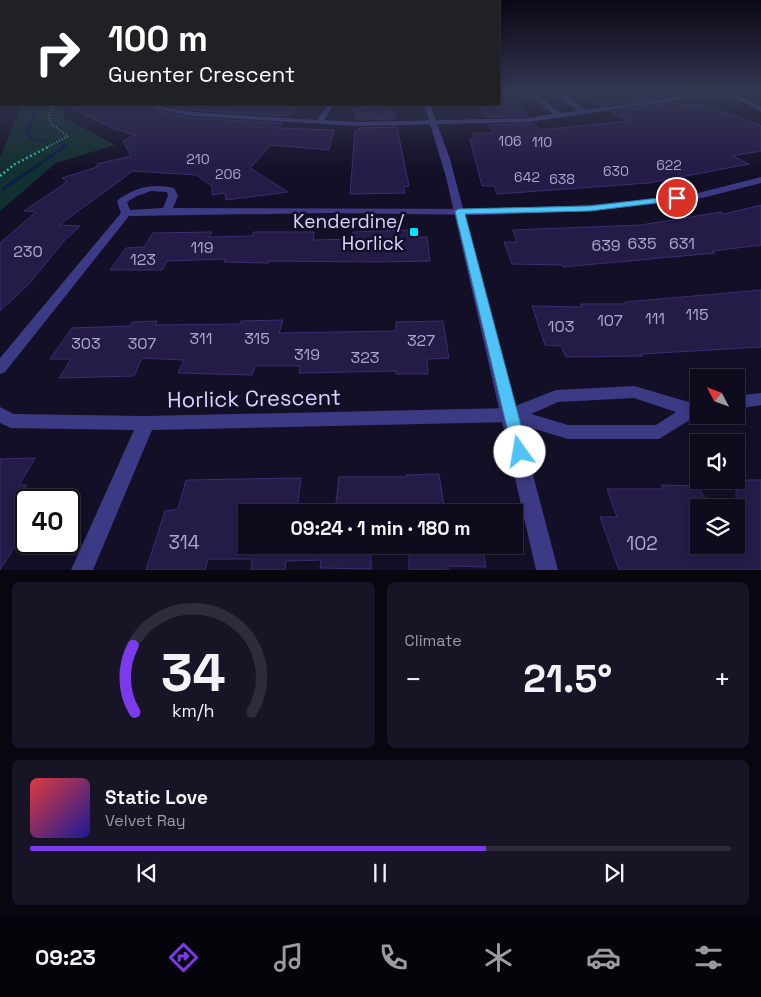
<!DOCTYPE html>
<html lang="en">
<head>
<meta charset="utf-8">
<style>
  :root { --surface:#0e0b1c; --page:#171425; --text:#f1f3f6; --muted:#9b9ba3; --line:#2e2b3b; --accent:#7c3aed }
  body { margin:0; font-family:"Space Grotesk",sans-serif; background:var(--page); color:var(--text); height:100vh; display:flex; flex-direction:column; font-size:19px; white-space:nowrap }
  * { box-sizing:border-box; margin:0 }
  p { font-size:16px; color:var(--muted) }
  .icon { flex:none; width:28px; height:28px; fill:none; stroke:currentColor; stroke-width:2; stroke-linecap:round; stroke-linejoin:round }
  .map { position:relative; height:570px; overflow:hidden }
  .side { display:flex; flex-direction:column; gap:12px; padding:12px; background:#08060f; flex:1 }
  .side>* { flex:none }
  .top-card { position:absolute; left:0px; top:0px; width:500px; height:105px; box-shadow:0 2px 8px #0003,0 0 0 1px var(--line); background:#202124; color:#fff; overflow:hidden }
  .needle { width:32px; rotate:311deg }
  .tools { position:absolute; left:690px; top:369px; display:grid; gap:10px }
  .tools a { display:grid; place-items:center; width:55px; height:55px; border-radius:0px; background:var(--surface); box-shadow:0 2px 8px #0003,0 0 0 1px var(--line); font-size:25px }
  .speed { position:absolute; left:15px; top:489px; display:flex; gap:10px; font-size:25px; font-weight:700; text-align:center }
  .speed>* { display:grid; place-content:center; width:65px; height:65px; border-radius:50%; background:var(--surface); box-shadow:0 2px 8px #0003,0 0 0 1px var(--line); line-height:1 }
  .speed .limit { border:2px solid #111; border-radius:8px; background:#fff; color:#111 }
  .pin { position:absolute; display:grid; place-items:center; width:42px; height:42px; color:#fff; margin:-21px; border:2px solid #fff; border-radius:50%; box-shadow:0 1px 5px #0007 }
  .me { position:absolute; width:55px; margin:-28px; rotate:347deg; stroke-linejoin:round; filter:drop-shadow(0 0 4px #0008) }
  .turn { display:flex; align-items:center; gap:18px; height:105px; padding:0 25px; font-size:22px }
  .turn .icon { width:65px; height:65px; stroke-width:2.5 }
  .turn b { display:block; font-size:35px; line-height:42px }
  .big { font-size:38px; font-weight:700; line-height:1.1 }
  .side .card { flex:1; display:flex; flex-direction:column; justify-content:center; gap:8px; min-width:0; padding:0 18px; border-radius:8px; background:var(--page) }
  .side .dial { align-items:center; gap:0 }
  .dial svg { height:130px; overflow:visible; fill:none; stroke:var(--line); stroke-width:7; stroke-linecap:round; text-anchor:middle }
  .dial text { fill:var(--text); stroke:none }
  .song { display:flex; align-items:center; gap:15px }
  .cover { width:60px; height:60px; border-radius:8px; background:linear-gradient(135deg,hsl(0 70% 55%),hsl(240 70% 35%)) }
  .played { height:5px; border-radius:2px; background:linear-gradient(90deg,var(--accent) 65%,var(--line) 65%) }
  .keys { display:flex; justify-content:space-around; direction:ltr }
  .heat { display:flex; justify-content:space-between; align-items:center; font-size:28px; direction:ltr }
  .side .tiles { flex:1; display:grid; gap:12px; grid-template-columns:1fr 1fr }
  .card:last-child { grid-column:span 2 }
  .trip { position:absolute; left:238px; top:504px; width:285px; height:50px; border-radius:0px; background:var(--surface); box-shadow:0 2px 8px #0003,0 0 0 1px var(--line); font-weight:700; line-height:50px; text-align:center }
  .dock { display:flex; height:80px; justify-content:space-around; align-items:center; background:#06040b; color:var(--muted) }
  .dock .icon { width:35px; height:35px }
  .dock .active { color:var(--accent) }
  .dock b { font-size:22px; color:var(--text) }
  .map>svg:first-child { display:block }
  .green { fill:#12302f }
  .water { fill:#0a1f44 }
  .building { fill:#241b47; stroke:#3b2d73 }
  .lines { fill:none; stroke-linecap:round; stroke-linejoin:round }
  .path-far1 { stroke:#2fb8b0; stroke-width:2; stroke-dasharray:1 2; stroke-linecap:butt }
  .path { stroke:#2fb8b0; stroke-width:2.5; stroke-dasharray:2 2.5; stroke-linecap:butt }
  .minor { fill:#3d3a85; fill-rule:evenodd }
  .tertiary { fill:#3d3a85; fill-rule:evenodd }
  .route { fill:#4fc3f7; stroke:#337fa1 }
  .poi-dot { fill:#00e5ff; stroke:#130f26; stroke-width:2 }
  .labels { text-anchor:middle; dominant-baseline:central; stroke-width:5; stroke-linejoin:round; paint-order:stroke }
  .far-number-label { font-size:14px; fill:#aca6d1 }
  .number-label { font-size:16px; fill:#aca6d1 }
  .poi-label { font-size:19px; fill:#d9d4ff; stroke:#130f26; text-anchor:end }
  .near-number-label { font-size:19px; fill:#aca6d1 }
  .near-street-label { font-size:22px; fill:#d9d4ff; stroke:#130f26 }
</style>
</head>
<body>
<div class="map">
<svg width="761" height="570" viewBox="0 0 761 570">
  <rect width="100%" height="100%" fill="#130f26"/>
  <!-- green -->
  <polygon class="green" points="22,104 65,104 63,117 115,145 56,163 0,211 0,157"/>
  <!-- water -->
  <path class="water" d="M35 104H38L29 134C41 145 62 137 68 146L0 193 3 187 63 146C52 137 36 147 25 134Z"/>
  <!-- building -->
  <g class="building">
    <polygon points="573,92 648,92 662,97 600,106"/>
    <polygon points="499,101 514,101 528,116 485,117 479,108 486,108 483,104 499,104"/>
    <polygon points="675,102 683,105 704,104 761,126 761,151 732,156 749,164 649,183 497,194 494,186 482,186 470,139 475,139 473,133 494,133 489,125 534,123 540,130 628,121 611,112"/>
    <polygon points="63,104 148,104 157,111 192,118 282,123 279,128 334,130 329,150 271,145 250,168 288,192 226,200 225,193 212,195 212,186 196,175 133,171 59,225 80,226 64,241 29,284 0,311 0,243 36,212 24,211 67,182 62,178 97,167 97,164 131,156 123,141 135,135 115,129"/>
    <polygon points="161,104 298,104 288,116 192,110"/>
    <polygon points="360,104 388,104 396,119 357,120 354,108 362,108"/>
    <polygon points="397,127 409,186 404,187 405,193 350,194 355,130 359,130 359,128"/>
    <polygon points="761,205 761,245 712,251 715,253 563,267 562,265 512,264 504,242 517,242 513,230 641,225 721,212 724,214"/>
    <polygon points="408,230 408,237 427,237 430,261 376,262 268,261 268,263 224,262 226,259 167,261 162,270 110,270 126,248 144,247 153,233 212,232 209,237 252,236 254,232 314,232 313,240 352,239 353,232"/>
    <polygon points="761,290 761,347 641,354 643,356 566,357 561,346 545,345 532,306 582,307 581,304 626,304 625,302"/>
    <polygon points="283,320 279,333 396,331 396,322 443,321 449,358 427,359 428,374 396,374 396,371 299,373 300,366 255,366 252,375 178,373 184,360 142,358 134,376 59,378 71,359 50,359 72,328 130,326 132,322 157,321 155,325 240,324 241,321"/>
    <polygon points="35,458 19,485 26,485 26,529 0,570 0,459"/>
    <polygon points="439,474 444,506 476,506 477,512 246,512 246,545 371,545 371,569 320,568 321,560 286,561 285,570 251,570 252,559 208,559 205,570 146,570 165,511 178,509 186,480 301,478 297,510 335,511 339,477 407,477 406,475"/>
    <polygon points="736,480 761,480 761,570 619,570 600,517 617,517 607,489 663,489 661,485 698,486 710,508 699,508 699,545 731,545 736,555"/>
    <polygon points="409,545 482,545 486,567 448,566 448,570 409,570"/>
  </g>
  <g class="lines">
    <!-- path-far1 -->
    <polyline class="path-far1" points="46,148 68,136 51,124 49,117 52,104"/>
    <!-- path -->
    <polyline class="path" points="0,176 15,164 48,147"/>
    <!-- minor -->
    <g class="minor">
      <polygon points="526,92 533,92 561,113 578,111 553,92 560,92 585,110 712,92 732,92 761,107 761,112 726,93 529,122 358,126 192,116 157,109 150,104 157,104 161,106 192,112 317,120 328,104 334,104 324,120 358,122 529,118 553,114"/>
      <path d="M761 177V183L694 200 590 211 482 215 330 213 129 216 5 372 0 374V358L121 213 117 201 119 199C136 187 154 183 174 188L178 196 173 208 482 209 590 205 694 194ZM151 191 167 192 168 196 163 208 130 210 127 202 137 196Z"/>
      <path d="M634 386 692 403 699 402V415H701L696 416 659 439H568L511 422 152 430 93 570H71L134 430 11 428 0 423V407L14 414 146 416 510 408 556 390ZM634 398 676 412 656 425H568L531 414 558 402Z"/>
      <polygon points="761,393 761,405 736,409 736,396"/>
    </g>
    <!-- tertiary -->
    <polygon class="tertiary" points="424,104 430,104 450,159 558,570 536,570 446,177"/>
  </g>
  <!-- sky -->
  <linearGradient id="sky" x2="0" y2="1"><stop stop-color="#0a0815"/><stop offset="0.54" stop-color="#333752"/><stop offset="1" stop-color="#333752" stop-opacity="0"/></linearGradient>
  <rect width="761" height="171" fill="url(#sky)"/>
  <!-- route -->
  <polygon class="route" points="677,196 681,198 680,200 590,211 465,214 528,452 526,457 520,459 514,457 455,211 459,209 590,206"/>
  <!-- markers -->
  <rect class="poi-dot" x="409" y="227" width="10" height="10" rx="2.5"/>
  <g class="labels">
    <!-- far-number labels -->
    <g class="far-number-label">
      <text x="510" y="141">106</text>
      <text x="542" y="142">110</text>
      <text x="198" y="159">210</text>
      <text x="669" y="165">622</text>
      <text x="616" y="171">630</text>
      <text x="228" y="174">206</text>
      <text x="527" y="177">642</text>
      <text x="562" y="179">638</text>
    </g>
    <!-- number labels -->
    <g class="number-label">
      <text x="642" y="243">635</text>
      <text x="682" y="243">631</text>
      <text x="606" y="245">639</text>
      <text x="202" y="247">119</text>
      <text x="28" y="251">230</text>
      <text x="143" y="259">123</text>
      <text x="697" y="314">115</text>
      <text x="655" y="318">111</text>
      <text x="610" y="320">107</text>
      <text x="561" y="326">103</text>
      <text x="201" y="338">311</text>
      <text x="257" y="338">315</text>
      <text x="421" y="340">327</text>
      <text x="86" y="343">303</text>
      <text x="142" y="343">307</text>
      <text x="307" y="354">319</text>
      <text x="365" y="357">323</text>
    </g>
    <!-- poi labels -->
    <g class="poi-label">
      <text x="404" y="221">Kenderdine/<tspan x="404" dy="22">Horlick</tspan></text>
    </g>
    <!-- near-number labels -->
    <g class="near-number-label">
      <text x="184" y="542">314</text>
      <text x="642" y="543">102</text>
    </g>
    <!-- near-street labels -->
    <g class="near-street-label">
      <text transform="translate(254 398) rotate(-1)">Horlick Crescent</text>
    </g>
  </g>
</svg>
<div class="tools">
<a><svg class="needle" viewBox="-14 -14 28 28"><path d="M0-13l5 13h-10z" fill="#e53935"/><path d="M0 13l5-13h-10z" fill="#9b9ba3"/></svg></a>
<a><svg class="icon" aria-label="sound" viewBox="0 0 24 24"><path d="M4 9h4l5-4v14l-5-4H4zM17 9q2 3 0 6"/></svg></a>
<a><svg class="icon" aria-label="layers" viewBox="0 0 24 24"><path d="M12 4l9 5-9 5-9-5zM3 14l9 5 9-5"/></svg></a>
</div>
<div class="speed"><div class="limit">40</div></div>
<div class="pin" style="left:677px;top:198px;background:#d93025"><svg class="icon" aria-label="arrive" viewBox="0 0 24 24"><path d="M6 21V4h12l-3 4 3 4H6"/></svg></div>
<svg class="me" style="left:520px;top:452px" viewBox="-20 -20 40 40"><circle r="19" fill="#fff"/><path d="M0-13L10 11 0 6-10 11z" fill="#4fc3f7"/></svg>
<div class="trip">09:24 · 1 min · 180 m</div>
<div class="top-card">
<div class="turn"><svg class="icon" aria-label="right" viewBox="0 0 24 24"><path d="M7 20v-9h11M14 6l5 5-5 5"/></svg><div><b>100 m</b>Guenter Crescent</div></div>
</div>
</div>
<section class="side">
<div class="tiles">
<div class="card dial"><svg viewBox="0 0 100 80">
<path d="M14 69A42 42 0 1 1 86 69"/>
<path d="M14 69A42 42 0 0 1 13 28" stroke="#7c3aed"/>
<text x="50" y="56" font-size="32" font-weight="700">34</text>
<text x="50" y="72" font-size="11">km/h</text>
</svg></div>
<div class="card"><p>Climate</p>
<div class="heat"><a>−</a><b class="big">21.5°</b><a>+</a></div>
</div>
<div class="card">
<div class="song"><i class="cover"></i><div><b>Static Love</b><p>Velvet Ray</p></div></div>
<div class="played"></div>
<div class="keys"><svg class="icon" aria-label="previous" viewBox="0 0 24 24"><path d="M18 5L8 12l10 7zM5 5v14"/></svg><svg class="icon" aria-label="pause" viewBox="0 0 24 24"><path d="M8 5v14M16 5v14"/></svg><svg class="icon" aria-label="next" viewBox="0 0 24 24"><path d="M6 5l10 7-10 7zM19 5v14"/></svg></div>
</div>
</div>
</section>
<nav class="dock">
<b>09:23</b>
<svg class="icon active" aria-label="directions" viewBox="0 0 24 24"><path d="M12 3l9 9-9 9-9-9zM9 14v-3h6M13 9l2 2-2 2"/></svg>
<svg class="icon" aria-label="music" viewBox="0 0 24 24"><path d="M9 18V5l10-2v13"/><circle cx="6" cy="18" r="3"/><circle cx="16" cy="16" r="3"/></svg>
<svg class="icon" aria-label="phone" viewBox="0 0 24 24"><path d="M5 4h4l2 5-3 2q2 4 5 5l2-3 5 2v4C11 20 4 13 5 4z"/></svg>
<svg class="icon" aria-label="climate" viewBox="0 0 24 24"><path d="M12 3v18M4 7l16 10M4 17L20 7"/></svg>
<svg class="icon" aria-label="car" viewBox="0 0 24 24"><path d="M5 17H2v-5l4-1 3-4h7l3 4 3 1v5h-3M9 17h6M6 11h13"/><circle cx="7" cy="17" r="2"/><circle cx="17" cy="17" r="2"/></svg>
<svg class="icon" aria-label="filters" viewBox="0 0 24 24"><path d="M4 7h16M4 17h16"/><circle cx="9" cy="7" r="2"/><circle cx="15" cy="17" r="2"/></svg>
</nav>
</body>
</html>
